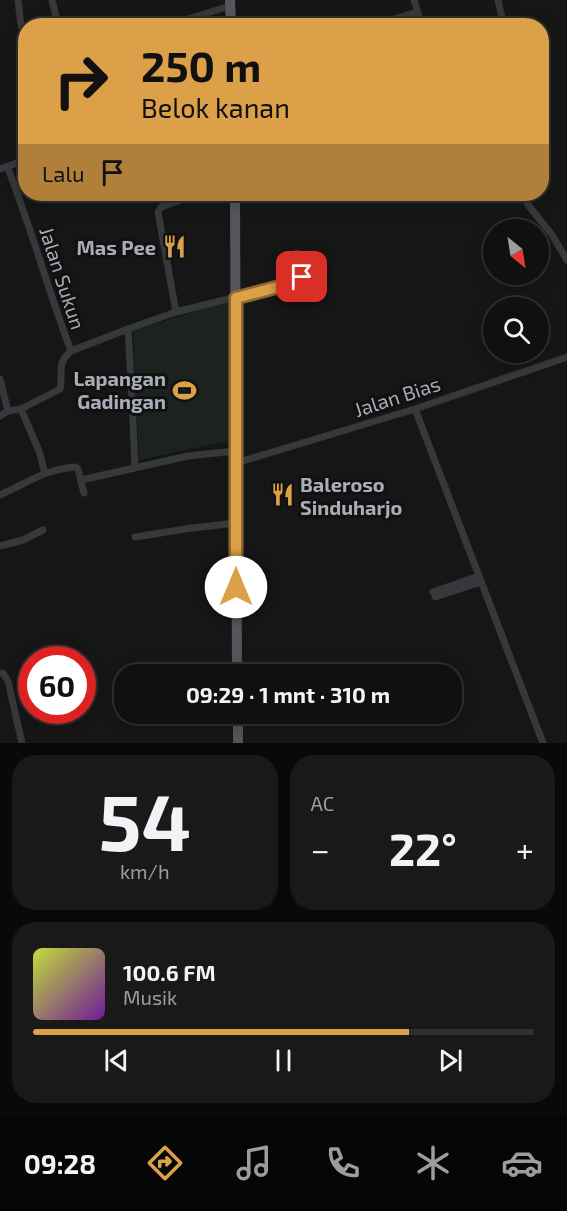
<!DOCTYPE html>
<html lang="id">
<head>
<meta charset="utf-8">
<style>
  :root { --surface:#101011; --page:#19191a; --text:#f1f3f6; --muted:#9c9d9f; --line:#303031; --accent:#dca049 }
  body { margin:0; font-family:"Exo 2",sans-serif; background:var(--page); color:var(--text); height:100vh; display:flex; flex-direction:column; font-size:22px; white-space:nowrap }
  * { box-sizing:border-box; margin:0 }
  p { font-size:20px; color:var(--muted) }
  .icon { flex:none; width:33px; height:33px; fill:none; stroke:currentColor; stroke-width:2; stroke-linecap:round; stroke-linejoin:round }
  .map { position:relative; height:743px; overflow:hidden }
  .drawer { display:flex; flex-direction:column; gap:12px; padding:12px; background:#090909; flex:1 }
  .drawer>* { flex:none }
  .guide { position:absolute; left:18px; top:18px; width:531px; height:183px; border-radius:24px; box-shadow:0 3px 15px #0003,0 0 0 2px var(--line); background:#dca049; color:#111; overflow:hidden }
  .needle { width:39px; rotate:150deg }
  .controls { position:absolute; left:483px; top:219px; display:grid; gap:12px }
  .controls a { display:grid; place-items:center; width:66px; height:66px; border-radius:50%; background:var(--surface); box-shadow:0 3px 15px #0003,0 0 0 2px var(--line); font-size:30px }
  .speed { position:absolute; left:18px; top:646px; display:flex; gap:12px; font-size:30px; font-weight:700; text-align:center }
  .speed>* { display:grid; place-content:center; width:78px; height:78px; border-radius:50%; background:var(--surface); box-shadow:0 3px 15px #0003,0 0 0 2px var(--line); line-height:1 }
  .speed .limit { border:9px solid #d22; background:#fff; color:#111 }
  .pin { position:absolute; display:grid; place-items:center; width:51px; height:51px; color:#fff; margin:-26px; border-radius:12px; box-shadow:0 3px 9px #0006 }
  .me { position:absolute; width:66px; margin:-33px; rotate:0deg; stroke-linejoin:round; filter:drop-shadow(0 0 4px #0008) }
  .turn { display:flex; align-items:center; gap:21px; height:126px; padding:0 24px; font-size:27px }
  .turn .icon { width:78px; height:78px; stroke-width:2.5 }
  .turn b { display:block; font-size:42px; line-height:51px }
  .then { display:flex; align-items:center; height:57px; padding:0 24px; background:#0003; gap:12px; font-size:22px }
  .big { font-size:45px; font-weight:700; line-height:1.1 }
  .drawer .tile { flex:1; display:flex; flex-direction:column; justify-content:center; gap:9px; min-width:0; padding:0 21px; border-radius:24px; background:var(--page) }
  .drawer .dial { align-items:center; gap:0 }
  .dial b { font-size:78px; line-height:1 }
  .song { display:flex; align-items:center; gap:18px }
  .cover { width:72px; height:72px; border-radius:9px; background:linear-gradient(135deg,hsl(70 70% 55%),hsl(280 70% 35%)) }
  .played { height:6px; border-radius:3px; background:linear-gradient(90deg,var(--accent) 75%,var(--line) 75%) }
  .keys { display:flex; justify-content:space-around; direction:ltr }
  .heat { display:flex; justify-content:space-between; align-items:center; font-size:33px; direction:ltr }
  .drawer .tiles { flex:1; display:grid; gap:12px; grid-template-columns:1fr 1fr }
  .tile:last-child { grid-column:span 2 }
  .trip { position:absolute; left:114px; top:664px; width:348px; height:60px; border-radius:24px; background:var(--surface); box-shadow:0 3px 15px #0003,0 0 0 2px var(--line); font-weight:700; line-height:60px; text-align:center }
  .menu { display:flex; height:96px; justify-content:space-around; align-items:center; background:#060607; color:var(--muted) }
  .menu .icon { width:42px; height:42px }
  .menu .selected { color:var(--accent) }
  .menu b { font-size:27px; color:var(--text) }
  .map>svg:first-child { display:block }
  .green { fill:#1c221d }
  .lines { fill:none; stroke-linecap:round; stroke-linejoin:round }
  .street { stroke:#37383c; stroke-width:7 }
  .primary { stroke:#54565b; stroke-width:10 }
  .route-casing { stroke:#8f682f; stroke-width:15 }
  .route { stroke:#dca049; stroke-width:10 }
  .labels { text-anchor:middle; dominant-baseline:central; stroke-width:6; stroke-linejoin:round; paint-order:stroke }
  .poi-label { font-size:20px; font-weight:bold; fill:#a9aeb6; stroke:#111112; text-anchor:end }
  .street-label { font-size:20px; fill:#a9aeb6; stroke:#111112 }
</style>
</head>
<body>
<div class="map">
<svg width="567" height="743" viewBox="0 0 567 743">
  <rect width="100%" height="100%" fill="#161617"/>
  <!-- green -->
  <polygon class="green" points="231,300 232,440 139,460 133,331"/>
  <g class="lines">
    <!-- street -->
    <g class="street">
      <polyline points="18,0 21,25 26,38"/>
      <polyline points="52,0 56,16 53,26"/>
      <polyline points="414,0 422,26"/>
      <polyline points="498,0 504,26"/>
      <polyline points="165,26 230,6"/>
      <polyline points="380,26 381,23 417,12"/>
      <polyline points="542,68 547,67"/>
      <path d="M7 166C31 227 48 290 71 351"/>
      <polyline points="0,169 26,160"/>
      <polyline points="17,190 26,187"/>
      <polyline points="522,194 529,206 552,235 567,260"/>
      <polyline points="176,312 158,212 161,207 198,194"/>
      <polyline points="128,329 132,399 135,468"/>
      <polyline points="0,379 8,411"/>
      <polyline points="21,409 39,451 45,473"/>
      <polyline points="415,409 543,743"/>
      <path d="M0 416 8 411 21 409 60 389C64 372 55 365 71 351L128 329 176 312 300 281 302 277 297 253"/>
      <polyline points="236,463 415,409 567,357"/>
      <polyline points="81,480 188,456 236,451"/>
      <path d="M0 495C28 483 44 469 76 467L78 469 84 493"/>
      <polyline points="135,537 192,528 236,523"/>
      <polyline points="0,546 23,540 43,530"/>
      <polyline points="433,592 479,576"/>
      <polyline points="435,597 481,582"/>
      <polyline points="0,673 3,673 8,681 22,743"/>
    </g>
    <!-- primary -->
    <g class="primary">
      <polyline points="230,0 231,26"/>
      <polyline points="235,194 237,675"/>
      <polyline points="238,714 238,743"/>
    </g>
  </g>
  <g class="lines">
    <defs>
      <polyline id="route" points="236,587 236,298 300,281 302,277"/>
    </defs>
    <!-- route casing -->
    <use href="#route" class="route-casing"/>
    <!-- route -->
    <use href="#route" class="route"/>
  </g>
  <!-- icons -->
  <defs>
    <symbol id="restaurant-bare" viewBox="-9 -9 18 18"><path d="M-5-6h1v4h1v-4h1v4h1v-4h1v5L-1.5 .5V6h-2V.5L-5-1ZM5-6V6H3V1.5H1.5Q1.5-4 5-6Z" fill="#dca049" stroke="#111112" stroke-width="2.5" paint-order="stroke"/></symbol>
    <symbol id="stadium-bare" viewBox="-9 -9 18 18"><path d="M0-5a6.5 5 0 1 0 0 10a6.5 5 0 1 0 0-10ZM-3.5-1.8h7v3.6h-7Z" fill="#dca049" stroke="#111112" stroke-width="2.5" paint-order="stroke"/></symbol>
  </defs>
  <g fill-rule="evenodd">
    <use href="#restaurant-bare" x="158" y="230" width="33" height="33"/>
    <use href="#stadium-bare" x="168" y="374" width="33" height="33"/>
    <use href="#restaurant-bare" x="266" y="478" width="33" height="33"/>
  </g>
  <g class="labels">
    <!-- poi labels -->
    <g class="poi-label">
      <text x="156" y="247">Mas Pee</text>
      <text x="166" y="378">Lapangan<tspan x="166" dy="23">Gadingan</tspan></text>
      <text x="300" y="484" text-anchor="start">Baleroso<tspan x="300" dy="23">Sinduharjo</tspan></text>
    </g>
    <!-- street labels -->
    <g class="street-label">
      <text transform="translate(63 278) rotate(72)">Jalan Sukun</text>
      <text transform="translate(397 396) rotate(-18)">Jalan Bias</text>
    </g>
  </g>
</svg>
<div class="controls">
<a><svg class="needle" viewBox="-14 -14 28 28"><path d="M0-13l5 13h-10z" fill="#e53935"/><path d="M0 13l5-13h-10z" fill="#9c9d9f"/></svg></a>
<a><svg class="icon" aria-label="search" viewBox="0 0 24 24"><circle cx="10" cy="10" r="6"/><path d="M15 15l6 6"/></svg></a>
</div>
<div class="speed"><div class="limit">60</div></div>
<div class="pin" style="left:302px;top:277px;background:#d93025"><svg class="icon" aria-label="arrive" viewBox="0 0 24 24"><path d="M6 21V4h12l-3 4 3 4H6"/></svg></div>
<svg class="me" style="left:236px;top:587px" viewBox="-20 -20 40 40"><circle r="19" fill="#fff"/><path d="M0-13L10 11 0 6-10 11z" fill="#dca049"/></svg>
<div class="trip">09:29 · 1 mnt · 310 m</div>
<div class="guide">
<div class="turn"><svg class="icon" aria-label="right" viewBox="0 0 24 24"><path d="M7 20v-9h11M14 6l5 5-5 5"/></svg><div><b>250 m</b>Belok kanan</div></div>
<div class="then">Lalu<svg class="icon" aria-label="arrive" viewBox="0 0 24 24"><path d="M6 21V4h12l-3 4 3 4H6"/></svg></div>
</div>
</div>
<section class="drawer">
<div class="tiles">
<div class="tile dial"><b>54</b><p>km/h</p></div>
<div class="tile"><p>AC</p>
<div class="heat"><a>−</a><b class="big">22°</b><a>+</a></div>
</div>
<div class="tile">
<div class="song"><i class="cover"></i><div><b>100.6 FM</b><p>Musik</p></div></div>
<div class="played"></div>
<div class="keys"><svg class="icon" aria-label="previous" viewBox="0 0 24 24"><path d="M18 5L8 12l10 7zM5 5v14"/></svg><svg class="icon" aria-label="pause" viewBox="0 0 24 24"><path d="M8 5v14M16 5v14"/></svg><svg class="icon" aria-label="next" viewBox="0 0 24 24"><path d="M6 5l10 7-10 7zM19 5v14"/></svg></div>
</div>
</div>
</section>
<nav class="menu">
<b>09:28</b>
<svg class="icon selected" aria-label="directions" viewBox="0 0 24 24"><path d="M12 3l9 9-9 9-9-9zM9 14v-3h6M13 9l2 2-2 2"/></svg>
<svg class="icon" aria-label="music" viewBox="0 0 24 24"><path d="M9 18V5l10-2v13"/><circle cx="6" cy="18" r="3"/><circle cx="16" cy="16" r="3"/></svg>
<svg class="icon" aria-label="phone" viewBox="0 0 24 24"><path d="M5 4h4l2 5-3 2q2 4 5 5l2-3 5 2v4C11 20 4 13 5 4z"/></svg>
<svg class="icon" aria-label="climate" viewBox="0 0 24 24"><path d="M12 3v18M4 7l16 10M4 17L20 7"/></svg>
<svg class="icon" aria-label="car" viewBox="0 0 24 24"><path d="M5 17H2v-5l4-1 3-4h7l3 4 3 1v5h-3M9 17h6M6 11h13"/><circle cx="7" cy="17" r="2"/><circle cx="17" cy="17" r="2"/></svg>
</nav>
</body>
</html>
